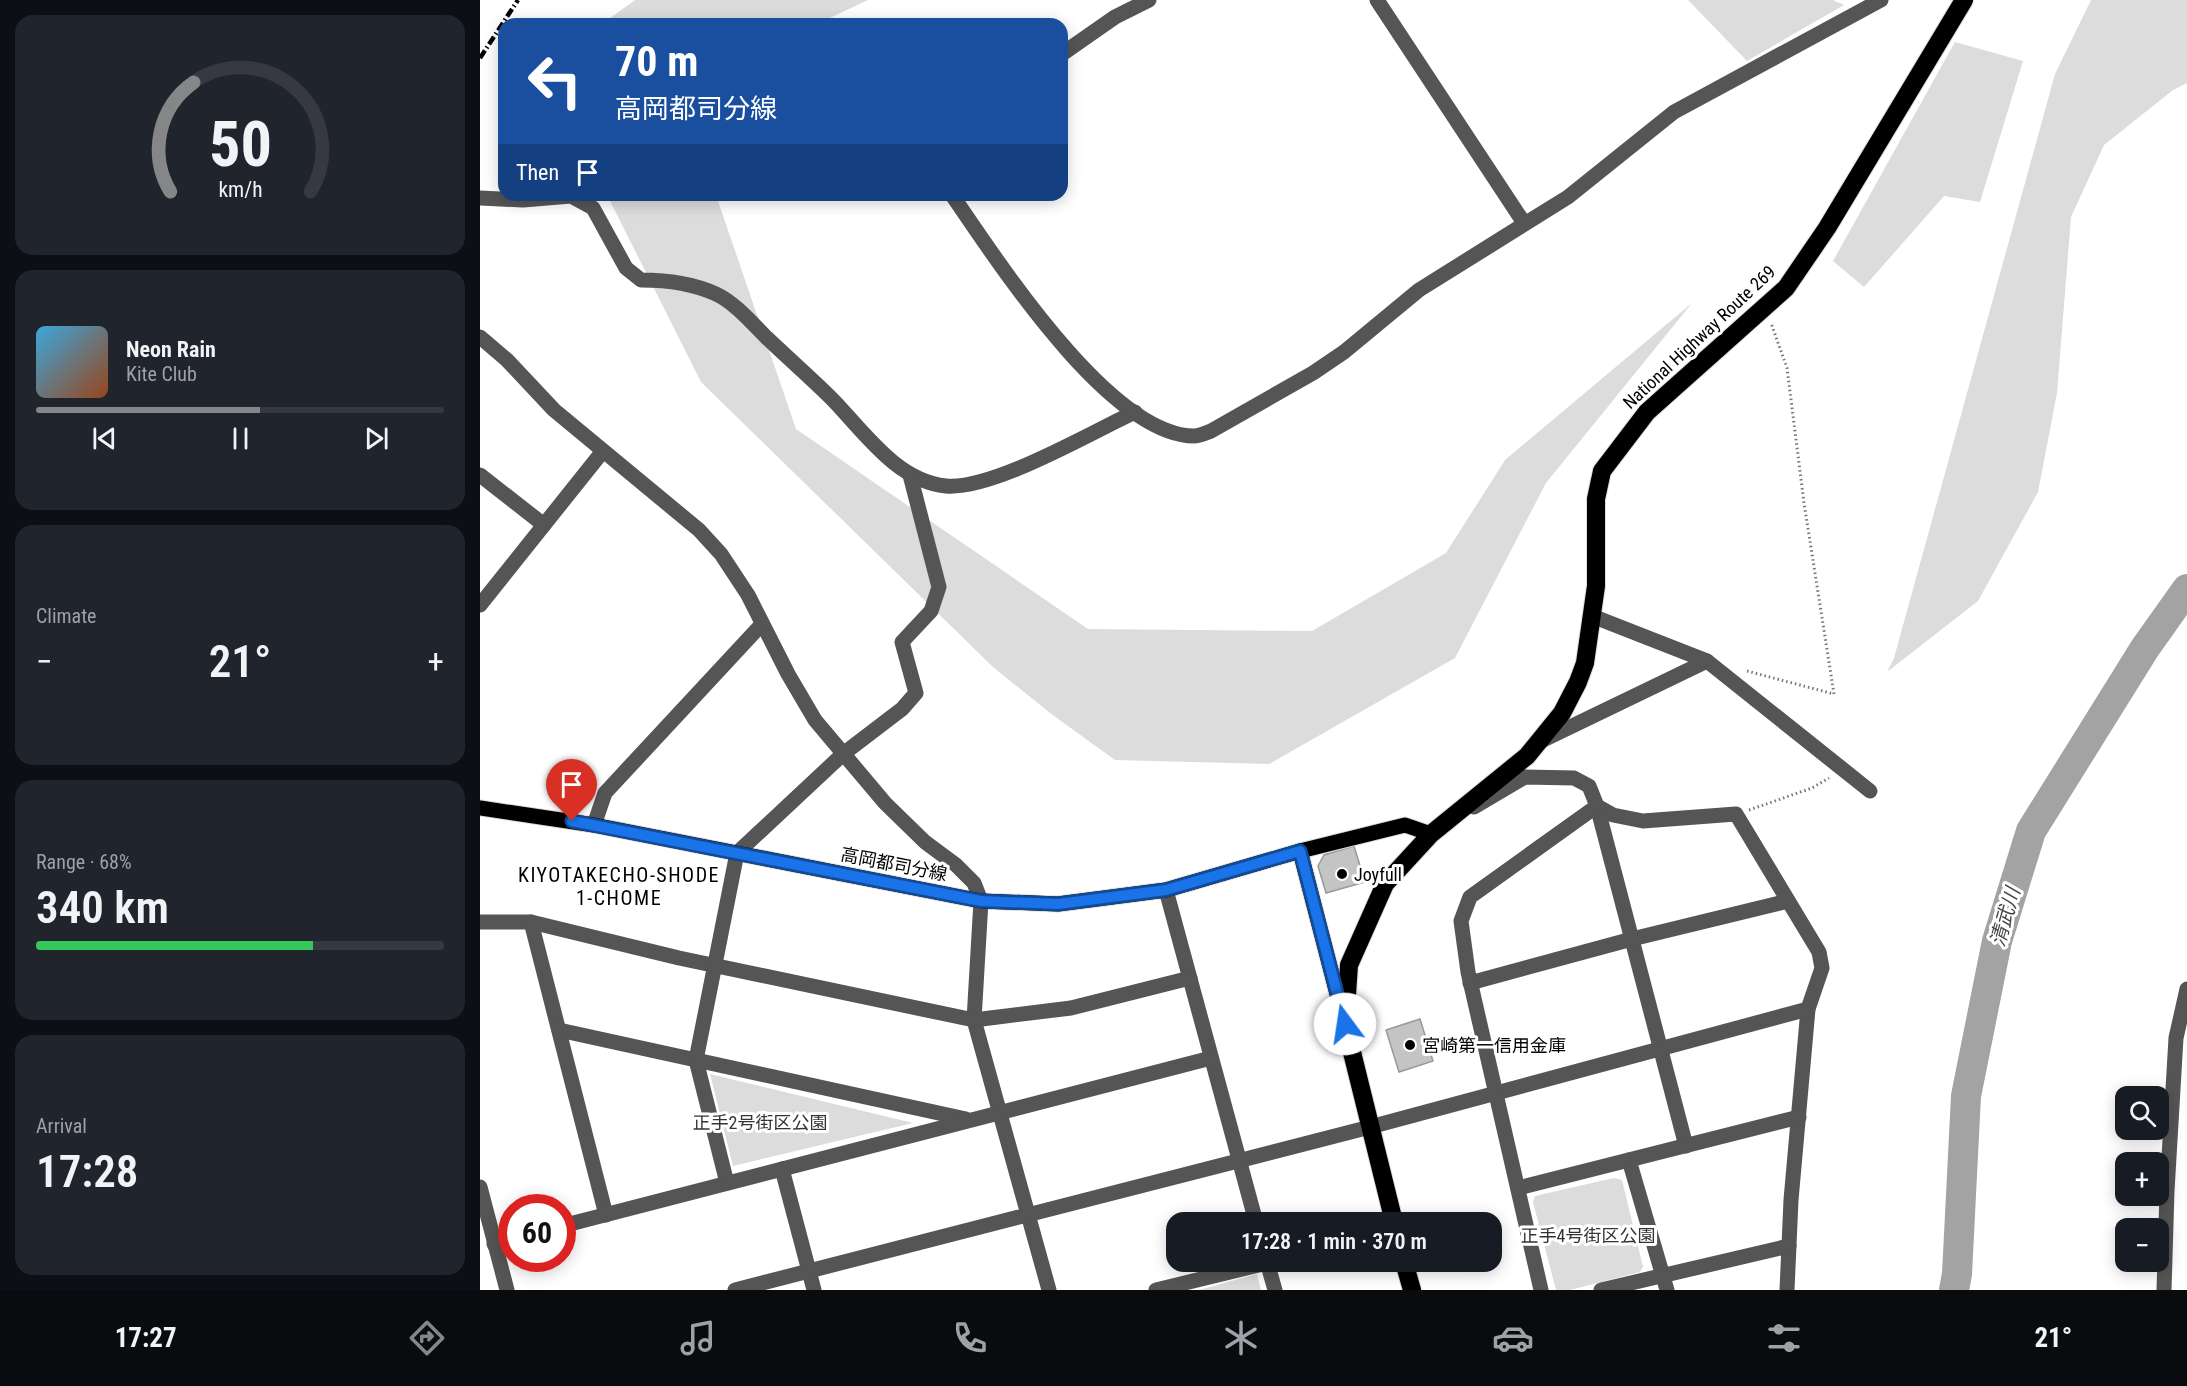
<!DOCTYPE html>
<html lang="en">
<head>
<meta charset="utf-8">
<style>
  :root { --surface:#171b24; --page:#20242c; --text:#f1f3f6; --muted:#9ea1a6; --line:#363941; --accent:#858687 }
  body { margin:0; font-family:"Roboto Condensed","Noto Sans JP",sans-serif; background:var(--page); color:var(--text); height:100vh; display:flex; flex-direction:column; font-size:22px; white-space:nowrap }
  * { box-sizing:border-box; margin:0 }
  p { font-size:20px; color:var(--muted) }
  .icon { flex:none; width:33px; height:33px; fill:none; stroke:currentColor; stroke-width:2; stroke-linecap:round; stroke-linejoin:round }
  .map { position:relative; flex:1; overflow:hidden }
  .drawer { display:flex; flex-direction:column; gap:15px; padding:15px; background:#0d0f14; width:480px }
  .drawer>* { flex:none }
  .top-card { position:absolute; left:18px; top:18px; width:570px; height:183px; border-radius:18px; box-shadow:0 3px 15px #0003; background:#1a4fa0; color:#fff; overflow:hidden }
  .tools { position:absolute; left:1635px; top:1086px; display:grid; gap:12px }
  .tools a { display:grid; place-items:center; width:54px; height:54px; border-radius:12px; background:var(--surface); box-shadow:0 3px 15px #0003; font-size:30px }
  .speed { position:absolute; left:18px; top:1194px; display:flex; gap:12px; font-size:30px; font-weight:700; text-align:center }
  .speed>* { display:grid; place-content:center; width:78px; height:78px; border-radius:50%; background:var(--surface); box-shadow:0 3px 15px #0003; line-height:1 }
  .speed .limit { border:9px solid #d22; background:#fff; color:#111 }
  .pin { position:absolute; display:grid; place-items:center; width:51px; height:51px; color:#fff; margin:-62px -26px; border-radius:50% 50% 50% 0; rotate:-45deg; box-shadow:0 0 6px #0007 }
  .pin .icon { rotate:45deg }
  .me { position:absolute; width:66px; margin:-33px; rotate:346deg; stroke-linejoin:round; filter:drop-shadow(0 0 4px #0008) }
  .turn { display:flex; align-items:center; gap:21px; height:126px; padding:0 18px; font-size:27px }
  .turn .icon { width:78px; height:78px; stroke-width:2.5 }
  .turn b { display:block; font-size:42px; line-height:51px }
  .then { display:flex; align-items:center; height:57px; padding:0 18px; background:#0003; gap:12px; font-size:22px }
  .big { font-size:45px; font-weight:600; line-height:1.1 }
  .drawer .card { flex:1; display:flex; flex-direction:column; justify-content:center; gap:9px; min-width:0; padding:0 21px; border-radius:18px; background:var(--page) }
  .drawer .dial { align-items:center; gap:0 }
  .dial svg { height:156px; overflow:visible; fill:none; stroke:var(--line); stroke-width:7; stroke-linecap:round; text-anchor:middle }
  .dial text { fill:var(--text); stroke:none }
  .song { display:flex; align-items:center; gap:18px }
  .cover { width:72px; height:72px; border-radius:9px; background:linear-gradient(135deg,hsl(200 70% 55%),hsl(20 70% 35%)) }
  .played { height:6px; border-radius:3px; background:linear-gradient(90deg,var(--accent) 55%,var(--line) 55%) }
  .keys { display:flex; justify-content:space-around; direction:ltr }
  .heat { display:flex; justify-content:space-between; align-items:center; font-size:33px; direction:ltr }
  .charge { height:9px; border-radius:4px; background:linear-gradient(90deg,#34c759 68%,var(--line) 0) }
  .trip { position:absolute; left:686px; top:1212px; width:336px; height:60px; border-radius:18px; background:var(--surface); box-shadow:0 3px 15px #0003; font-weight:600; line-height:60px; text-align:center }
  .menu { display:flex; height:96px; justify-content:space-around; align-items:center; background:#090b0e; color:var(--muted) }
  .menu .icon { width:42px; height:42px }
  .menu .active { color:var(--accent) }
  .menu b { font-size:27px; color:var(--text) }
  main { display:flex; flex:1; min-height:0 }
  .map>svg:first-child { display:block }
  .green { fill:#dcdcdc }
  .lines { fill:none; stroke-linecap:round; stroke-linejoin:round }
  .river { stroke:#a3a3a3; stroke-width:30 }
  .building { fill:#c4c4c4; stroke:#999; stroke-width:1.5 }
  .major-casing { stroke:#dbdbdb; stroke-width:17 }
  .highway-casing { stroke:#dbdbdb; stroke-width:20 }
  .path { stroke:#777; stroke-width:3; stroke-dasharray:1.5 3; stroke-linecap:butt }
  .minor { stroke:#555; stroke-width:15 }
  .major { stroke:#000; stroke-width:15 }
  .highway { stroke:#000; stroke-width:18 }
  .rail { stroke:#000; stroke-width:4.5; stroke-dasharray:9 3 1.5 3; stroke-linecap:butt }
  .route-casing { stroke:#114b97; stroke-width:15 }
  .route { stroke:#1a73e8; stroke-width:10 }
  .poi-dot { fill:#000; stroke:#fff; stroke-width:2 }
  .labels { text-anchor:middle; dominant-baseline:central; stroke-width:6; stroke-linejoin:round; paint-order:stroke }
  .street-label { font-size:18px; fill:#000; stroke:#fff }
  .poi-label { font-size:18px; fill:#000; stroke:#fff; text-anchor:start }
  .park-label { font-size:18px; fill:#333; stroke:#fff }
  .neighbourhood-label { font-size:20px; letter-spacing:1.5px; fill:#000; stroke:#fff }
  .water-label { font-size:20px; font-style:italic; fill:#444; stroke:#fff }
</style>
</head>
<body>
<main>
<section class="drawer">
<div class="card dial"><svg viewBox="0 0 100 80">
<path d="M14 69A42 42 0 1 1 86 69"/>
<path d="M14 69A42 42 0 0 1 26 13" stroke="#858687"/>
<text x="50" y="56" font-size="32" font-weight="700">50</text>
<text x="50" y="72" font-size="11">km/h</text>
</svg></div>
<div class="card">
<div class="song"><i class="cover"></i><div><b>Neon Rain</b><p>Kite Club</p></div></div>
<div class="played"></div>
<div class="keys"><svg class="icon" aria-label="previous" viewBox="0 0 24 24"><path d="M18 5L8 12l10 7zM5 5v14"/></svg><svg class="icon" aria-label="pause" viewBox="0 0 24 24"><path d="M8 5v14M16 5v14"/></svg><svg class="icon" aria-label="next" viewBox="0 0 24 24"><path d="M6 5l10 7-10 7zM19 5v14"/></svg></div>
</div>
<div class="card"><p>Climate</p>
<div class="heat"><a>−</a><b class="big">21°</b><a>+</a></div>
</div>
<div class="card"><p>Range · 68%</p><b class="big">340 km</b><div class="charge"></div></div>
<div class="card"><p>Arrival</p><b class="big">17:28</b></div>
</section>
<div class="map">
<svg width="1707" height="1290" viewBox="0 0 1707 1290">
  <rect width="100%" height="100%" fill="#fff"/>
  <!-- green -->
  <g class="green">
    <polygon points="155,0 388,0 337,24 122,24"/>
    <polygon points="1208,0 1353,0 1364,5 1267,61"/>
    <polygon points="1611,0 1707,0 1707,83 1693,90 1624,145 1591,217 1577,393 1558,492 1498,601 1407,672 1414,658 1575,74"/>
    <polygon points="1475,42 1543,61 1500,202 1464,196 1384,287 1353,261"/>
    <polygon points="127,195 236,195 316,429 608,629 832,631 966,553 1025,460 1212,303 1066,483 975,658 789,764 635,760 570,713 513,667 221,382"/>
    <polygon points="230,1074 433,1123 253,1166"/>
    <polygon points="1134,1178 1142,1180 1163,1267 1160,1272 1090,1290 1076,1290 1053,1202 1055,1196"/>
    <polygon points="777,1274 781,1290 719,1290"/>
  </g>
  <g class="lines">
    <!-- river -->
    <polyline class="river" points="1474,1290 1477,1274 1486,1096 1517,941 1551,831 1665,648 1707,589"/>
  </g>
  <!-- building -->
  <g class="building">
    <polygon points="874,846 885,882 846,893 838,866 844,855"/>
    <polygon points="940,1019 953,1061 919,1072 906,1030"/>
  </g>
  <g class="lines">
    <defs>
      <g id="major">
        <polyline points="0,808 114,825 501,901 578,904 686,890 820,851 925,825 951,834"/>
        <polyline points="820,851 863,1017"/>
      </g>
      <g id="highway">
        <polyline points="914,1222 865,1024 869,965 905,884 951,834 1047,756 1082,713 1098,682 1105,663 1116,586 1116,499 1122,471 1167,412 1306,288 1347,228 1484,0"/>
        <polyline points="924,1262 932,1290"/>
      </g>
    </defs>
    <!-- major casing -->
    <use href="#major" class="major-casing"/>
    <!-- highway casing -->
    <use href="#highway" class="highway-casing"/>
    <!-- path -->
    <g class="path">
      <polyline points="1267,671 1354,694 1324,503 1307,368 1291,323"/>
      <polyline points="1269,810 1332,788 1349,778"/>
    </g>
    <!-- minor -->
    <g class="minor">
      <polyline points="897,0 1044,223"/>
      <polyline points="582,54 635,17 669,0"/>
      <path d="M472 195C517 260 629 435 714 436 719 436 726 433 731 431L833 373 864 352 939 290 1088 197 1194 112 1401 0"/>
      <path d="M0 198 43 200 91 196 113 208 146 268 161 280C186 280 212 283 236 294 254 302 273 324 287 338 309 359 332 379 353 400 385 433 417 481 466 486 513 490 610 433 655 412"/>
      <polyline points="0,337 27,360 74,410 219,530 241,554 268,595 308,674 335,720 405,803 445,842 476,865 494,883 501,901 494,1020 569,1290"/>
      <polyline points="0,475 64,525"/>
      <polyline points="0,605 123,451"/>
      <polyline points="1112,616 1227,661"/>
      <polyline points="1059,742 1227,661 1390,791"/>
      <polyline points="1117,806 1133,815 1163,821 1256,814 1339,952 1342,968 1328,1009 1311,1200 1307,1290"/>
      <polyline points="994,807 1045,777 1094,778 1109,786 1117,806 1206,1146"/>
      <polyline points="114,825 125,793 282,624"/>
      <polyline points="686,890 776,1222"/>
      <polyline points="0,922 51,922 199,958 494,1020 591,1008 710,978"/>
      <polyline points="51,922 126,1215"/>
      <polyline points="990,983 1152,939 1308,901"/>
      <polyline points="79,1030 486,1119"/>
      <polyline points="1149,1160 1187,1290"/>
      <polyline points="302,1169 334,1290"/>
      <polyline points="247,1183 216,1060 257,853 363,754 422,709 436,693 422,642 451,611 459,587 430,475"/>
      <polyline points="0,1187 27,1290"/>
      <polyline points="1038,1188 1319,1117"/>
      <polyline points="82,1226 731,1058"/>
      <polyline points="14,1244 32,1239"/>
      <polyline points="787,1262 795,1290"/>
      <polyline points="255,1290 890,1127 1328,1009"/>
      <polyline points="676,1290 787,1263"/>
      <polyline points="1061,1290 988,972 981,921 990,897 1117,806"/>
      <polyline points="1121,1290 1309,1246"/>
      <polyline points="1684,1290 1687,1191 1696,1038 1707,989"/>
    </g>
    <!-- major -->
    <use href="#major" class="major"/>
    <!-- highway -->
    <use href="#highway" class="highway"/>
    <!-- rail -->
    <polyline class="rail" points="0,58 38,0"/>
  </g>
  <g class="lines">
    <defs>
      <polyline id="route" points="92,821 501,901 578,904 686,890 820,851 865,1024"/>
    </defs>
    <!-- route casing -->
    <use href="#route" class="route-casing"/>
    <!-- route -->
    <use href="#route" class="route"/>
  </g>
  <!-- markers -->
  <g class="poi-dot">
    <circle cx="862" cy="874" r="6"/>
    <circle cx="930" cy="1045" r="6"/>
  </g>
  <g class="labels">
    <!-- street labels -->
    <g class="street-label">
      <text transform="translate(1219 337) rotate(-43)">National Highway Route 269</text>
      <text transform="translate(414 864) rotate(11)">高岡都司分線</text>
    </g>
    <!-- poi labels -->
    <g class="poi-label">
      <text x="874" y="874">Joyfull</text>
      <text x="942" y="1045">宮崎第一信用金庫</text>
    </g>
    <!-- park labels -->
    <g class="park-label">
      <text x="280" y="1122">正手2号街区公園</text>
      <text x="1108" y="1235">正手4号街区公園</text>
    </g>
    <!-- neighbourhood labels -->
    <g class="neighbourhood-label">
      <text x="139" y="875">KIYOTAKECHO-SHODE<tspan x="139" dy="23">1-CHOME</tspan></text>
    </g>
    <!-- water labels -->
    <g class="water-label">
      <text transform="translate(1525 917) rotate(-74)">清武川</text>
    </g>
  </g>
</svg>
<div class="tools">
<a><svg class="icon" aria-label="search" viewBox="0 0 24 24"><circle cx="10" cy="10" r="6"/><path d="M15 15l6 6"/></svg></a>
<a>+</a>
<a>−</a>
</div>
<div class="speed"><div class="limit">60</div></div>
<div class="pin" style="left:92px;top:821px;background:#d93025"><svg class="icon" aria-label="arrive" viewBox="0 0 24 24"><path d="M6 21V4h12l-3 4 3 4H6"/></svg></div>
<svg class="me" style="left:865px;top:1024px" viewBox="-20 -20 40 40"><circle r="19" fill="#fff"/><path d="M0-13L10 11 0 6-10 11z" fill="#1a73e8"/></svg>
<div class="trip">17:28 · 1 min · 370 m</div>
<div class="top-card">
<div class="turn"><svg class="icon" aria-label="left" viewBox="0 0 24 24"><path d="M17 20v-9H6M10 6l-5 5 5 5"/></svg><div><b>70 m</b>高岡都司分線</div></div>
<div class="then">Then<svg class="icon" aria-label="arrive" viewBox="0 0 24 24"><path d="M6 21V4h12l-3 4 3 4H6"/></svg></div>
</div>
</div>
</main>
<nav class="menu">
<b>17:27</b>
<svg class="icon active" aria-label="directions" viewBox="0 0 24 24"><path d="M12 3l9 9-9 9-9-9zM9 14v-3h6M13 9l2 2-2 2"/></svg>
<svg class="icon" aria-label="music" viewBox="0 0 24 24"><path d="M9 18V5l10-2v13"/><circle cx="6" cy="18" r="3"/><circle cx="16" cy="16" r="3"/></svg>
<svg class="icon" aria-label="phone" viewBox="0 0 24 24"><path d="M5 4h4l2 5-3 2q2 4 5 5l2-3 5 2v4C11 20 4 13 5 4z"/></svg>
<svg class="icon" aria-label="climate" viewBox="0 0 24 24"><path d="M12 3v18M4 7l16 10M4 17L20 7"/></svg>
<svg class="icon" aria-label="car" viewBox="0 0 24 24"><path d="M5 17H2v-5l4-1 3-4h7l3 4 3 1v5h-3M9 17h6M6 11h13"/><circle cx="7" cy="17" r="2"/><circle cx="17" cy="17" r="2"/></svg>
<svg class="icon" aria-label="filters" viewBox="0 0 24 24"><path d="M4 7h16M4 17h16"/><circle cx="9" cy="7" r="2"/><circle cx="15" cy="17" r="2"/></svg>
<b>21°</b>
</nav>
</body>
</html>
